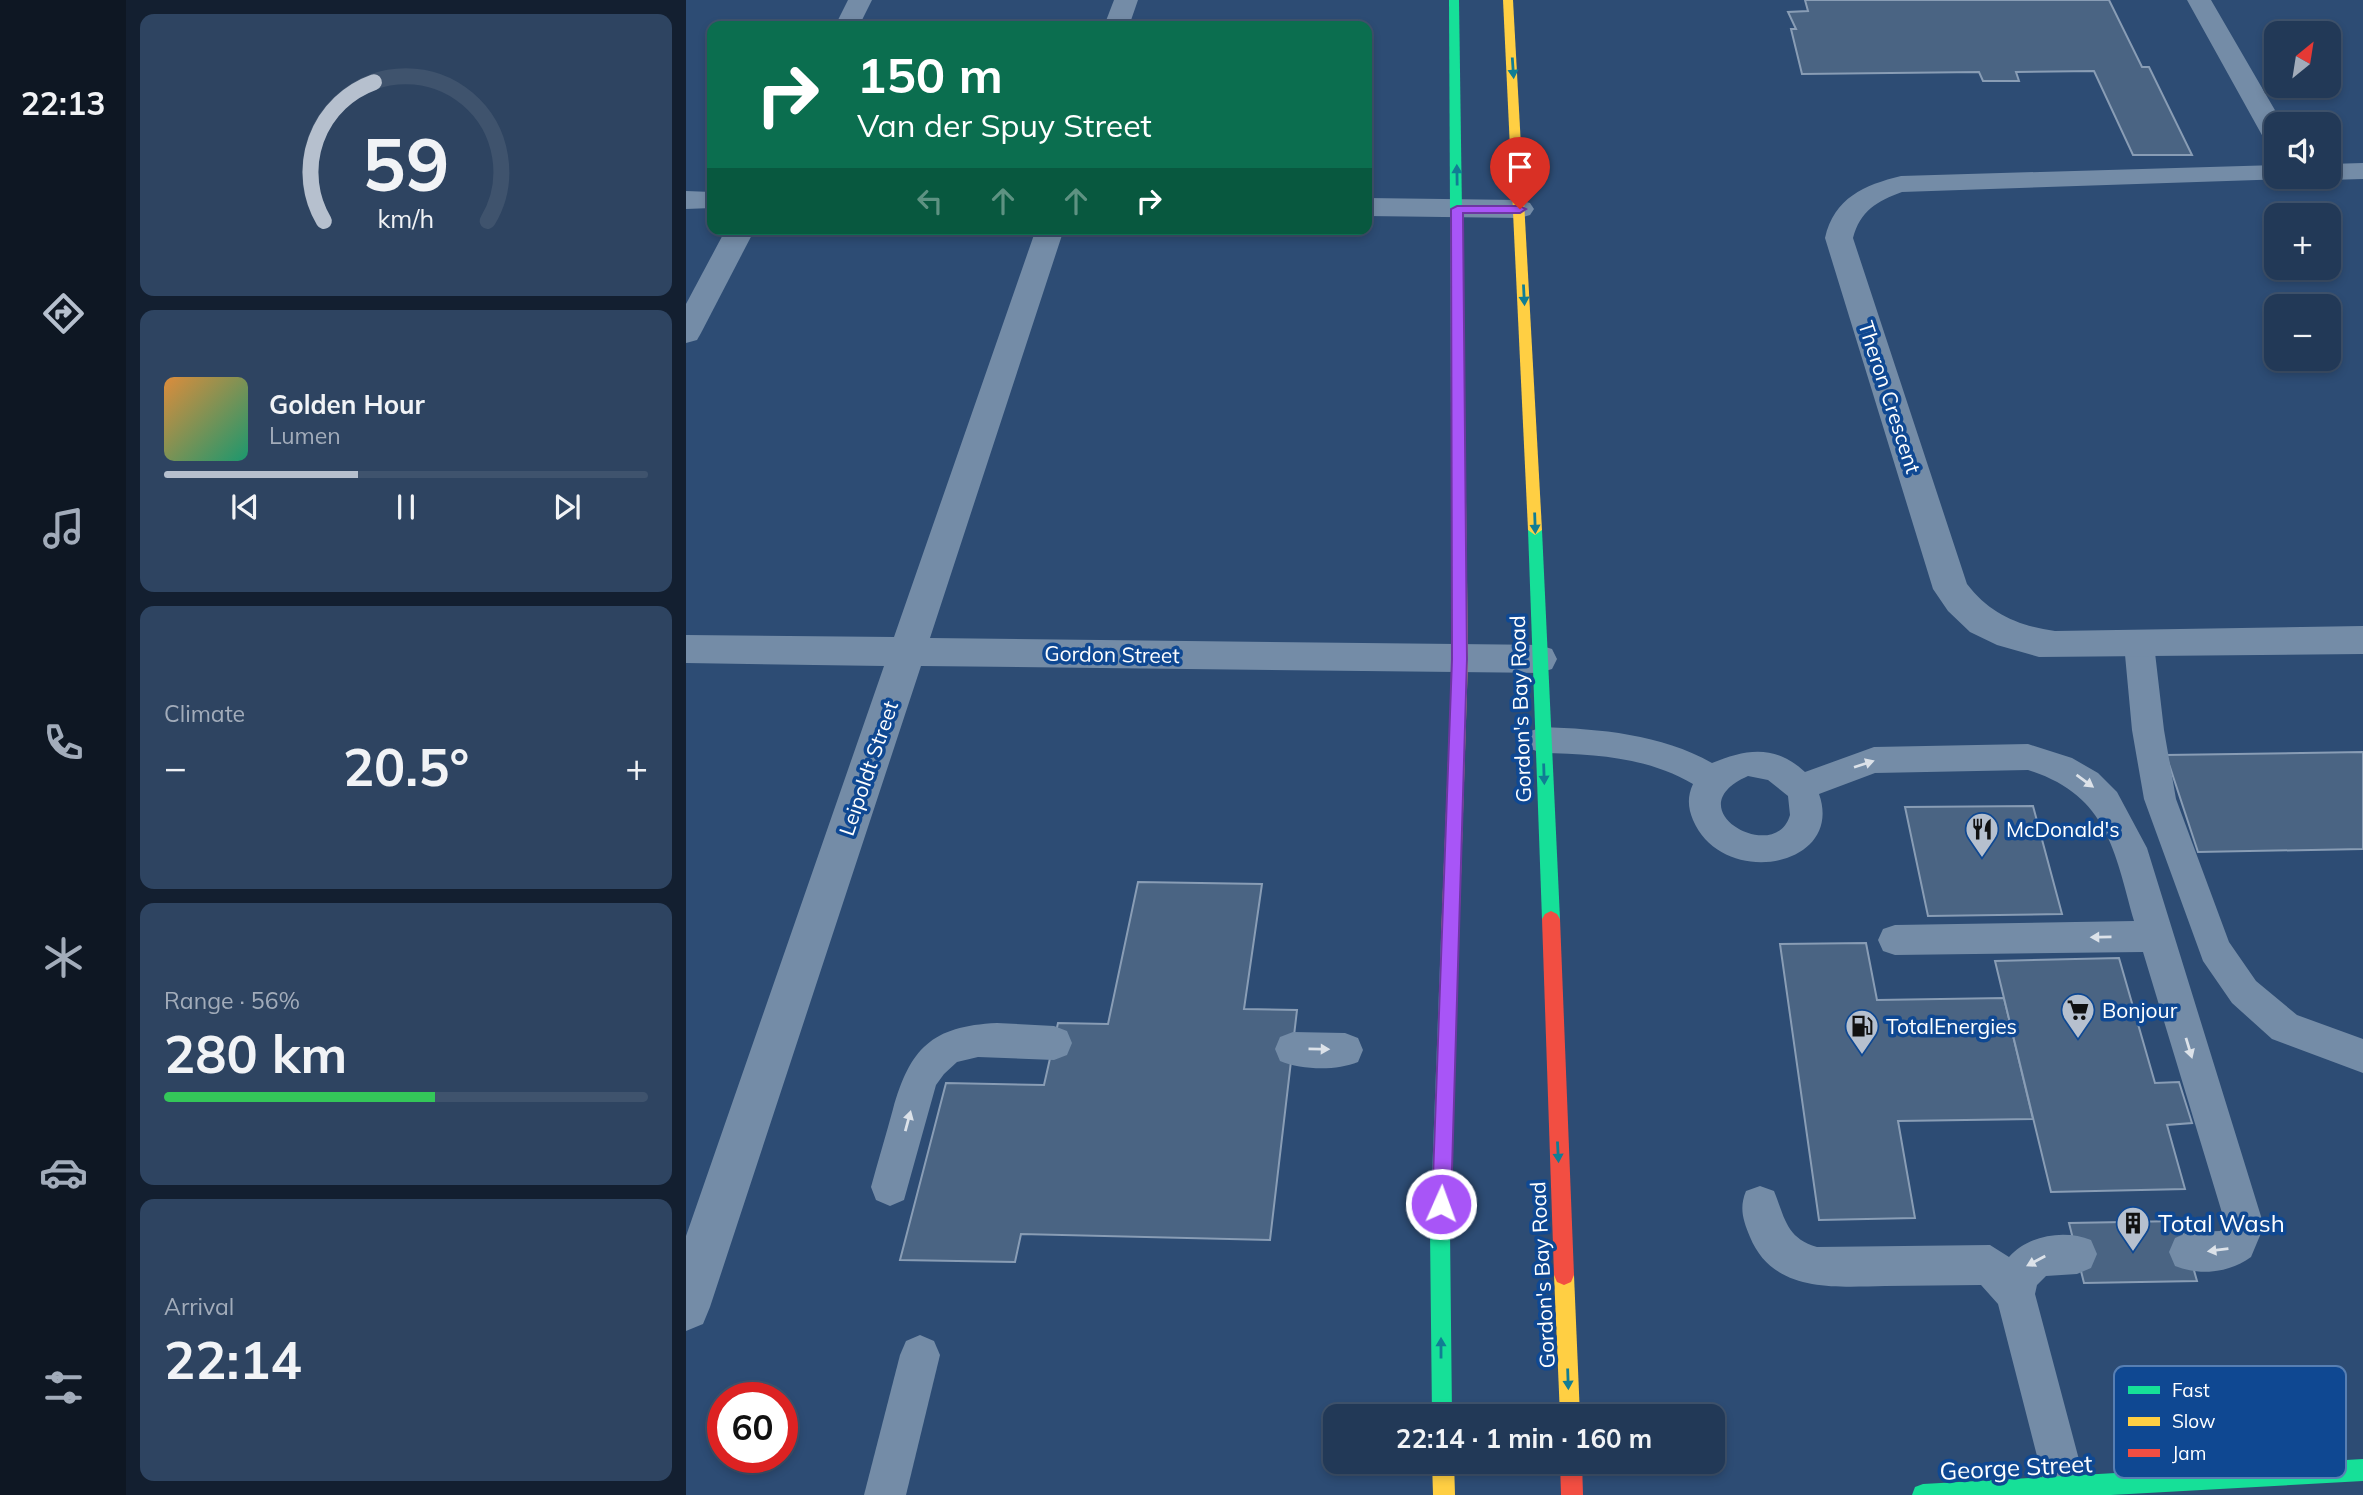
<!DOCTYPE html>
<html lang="en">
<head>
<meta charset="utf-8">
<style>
  :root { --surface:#223957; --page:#2e4461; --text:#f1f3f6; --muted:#a2acba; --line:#3f536d; --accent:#b6c0ce }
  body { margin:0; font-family:Mulish,sans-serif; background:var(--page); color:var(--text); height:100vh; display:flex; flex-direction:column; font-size:26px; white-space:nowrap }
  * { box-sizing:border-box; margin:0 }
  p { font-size:23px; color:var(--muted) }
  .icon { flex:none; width:38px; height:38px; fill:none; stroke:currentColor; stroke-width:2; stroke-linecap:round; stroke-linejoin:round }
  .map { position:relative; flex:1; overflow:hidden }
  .panel { display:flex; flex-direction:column; gap:14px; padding:14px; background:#131f30; width:560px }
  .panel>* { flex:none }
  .top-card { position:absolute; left:21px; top:21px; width:665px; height:214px; border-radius:14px; box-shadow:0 4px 10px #0003,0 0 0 2px var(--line); background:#0b6e4f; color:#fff; overflow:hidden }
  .needle { width:46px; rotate:30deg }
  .controls { position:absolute; left:1578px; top:21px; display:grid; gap:14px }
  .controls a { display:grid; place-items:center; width:77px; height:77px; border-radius:14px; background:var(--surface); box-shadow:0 4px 10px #0003,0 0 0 2px var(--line); font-size:35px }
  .speed { position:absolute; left:21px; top:1382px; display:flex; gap:14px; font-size:35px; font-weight:700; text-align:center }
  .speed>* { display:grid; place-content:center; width:91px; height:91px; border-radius:50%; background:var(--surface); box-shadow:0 4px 10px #0003,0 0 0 2px var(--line); line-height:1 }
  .speed .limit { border:10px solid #d22; background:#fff; color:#111 }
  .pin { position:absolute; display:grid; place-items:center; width:60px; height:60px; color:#fff; margin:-72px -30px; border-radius:50% 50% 50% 0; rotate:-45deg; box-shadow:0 0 7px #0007 }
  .pin .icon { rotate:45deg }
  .me { position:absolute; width:77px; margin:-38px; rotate:2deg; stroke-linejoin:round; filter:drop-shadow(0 0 5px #0008) }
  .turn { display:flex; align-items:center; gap:24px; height:147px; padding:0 35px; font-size:32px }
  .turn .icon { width:91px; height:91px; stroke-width:2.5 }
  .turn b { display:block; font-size:49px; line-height:60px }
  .lanes { display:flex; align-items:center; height:66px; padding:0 35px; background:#0003; justify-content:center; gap:35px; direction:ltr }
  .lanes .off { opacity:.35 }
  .big { font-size:52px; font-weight:700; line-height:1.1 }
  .panel .tile { flex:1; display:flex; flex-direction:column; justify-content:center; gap:10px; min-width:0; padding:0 24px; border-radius:14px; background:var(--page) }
  .panel .dial { align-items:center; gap:0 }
  .dial svg { height:182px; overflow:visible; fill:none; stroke:var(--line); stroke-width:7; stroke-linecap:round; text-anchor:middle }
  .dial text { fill:var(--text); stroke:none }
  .song { display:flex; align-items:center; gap:21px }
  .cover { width:84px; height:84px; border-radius:10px; background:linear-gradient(135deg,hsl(30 70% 55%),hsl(160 70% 35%)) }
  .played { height:7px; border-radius:4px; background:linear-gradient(90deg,var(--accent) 40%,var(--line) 40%) }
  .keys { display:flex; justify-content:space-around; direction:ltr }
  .heat { display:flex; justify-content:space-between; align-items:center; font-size:38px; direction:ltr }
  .charge { height:10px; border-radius:5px; background:linear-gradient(90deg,#34c759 56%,var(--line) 0) }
  .trip { position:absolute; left:637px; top:1404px; width:402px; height:70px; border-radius:14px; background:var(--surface); box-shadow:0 4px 10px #0003,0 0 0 2px var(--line); font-weight:700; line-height:70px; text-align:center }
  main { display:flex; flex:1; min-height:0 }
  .tab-bar { display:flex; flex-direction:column; width:126px; justify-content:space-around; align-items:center; background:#0e1723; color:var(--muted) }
  .tab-bar .icon { width:49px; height:49px }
  .tab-bar .active { color:var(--accent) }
  .tab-bar b { font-size:32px; color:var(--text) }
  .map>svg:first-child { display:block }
  .building { fill:#4a6483; stroke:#899db5; stroke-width:2 }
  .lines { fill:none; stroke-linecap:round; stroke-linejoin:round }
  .lane { fill:#748ca7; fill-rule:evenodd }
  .street { fill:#748ca7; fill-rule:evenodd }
  .fast { fill:#16e098; fill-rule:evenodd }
  .slow { fill:#ffcf43; fill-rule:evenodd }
  .jam { fill:#f24e42; fill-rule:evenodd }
  .oneway { fill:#117d94 }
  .oneway2 { fill:#dce2e9 }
  .route { fill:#a855f7; stroke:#6d37a1; stroke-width:2 }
  .labels { text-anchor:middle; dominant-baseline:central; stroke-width:7; stroke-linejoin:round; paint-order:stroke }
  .street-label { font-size:21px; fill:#fff; stroke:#0f4892 }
  .poi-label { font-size:21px; fill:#fff; stroke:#0f4892; text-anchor:start }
  .near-poi-label { font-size:24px; fill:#fff; stroke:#0f4892; text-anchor:start }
  .near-street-label { font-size:24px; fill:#fff; stroke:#0f4892 }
  .key { fill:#0f4892; stroke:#577fb3; stroke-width:2 }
  .key-label { font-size:19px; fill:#fff }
</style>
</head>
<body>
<main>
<nav class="tab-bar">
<b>22:13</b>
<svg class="icon active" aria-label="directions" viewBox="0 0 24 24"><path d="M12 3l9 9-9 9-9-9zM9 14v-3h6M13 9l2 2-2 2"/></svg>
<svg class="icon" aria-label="music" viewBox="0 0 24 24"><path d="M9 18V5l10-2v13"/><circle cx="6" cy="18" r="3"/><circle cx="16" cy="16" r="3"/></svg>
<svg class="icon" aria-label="phone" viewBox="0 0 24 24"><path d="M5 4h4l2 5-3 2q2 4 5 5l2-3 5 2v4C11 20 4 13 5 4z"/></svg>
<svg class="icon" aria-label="climate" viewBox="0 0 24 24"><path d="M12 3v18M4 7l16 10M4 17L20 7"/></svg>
<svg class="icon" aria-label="car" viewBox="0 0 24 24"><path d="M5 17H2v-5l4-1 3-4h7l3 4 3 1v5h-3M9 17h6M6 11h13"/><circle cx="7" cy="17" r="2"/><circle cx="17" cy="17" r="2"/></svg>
<svg class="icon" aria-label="filters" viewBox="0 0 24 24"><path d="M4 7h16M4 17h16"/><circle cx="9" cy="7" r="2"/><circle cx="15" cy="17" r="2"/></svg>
</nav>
<section class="panel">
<div class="tile dial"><svg viewBox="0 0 100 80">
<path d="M14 69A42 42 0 1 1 86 69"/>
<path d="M14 69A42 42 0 0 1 36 8" stroke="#b6c0ce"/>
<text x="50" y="56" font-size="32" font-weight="700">59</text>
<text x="50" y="72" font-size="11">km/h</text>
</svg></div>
<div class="tile">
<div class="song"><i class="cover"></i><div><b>Golden Hour</b><p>Lumen</p></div></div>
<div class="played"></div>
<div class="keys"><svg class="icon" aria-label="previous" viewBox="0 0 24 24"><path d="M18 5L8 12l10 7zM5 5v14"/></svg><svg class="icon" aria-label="pause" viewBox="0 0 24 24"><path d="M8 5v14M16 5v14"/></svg><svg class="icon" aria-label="next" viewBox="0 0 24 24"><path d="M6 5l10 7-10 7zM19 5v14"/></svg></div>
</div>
<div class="tile"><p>Climate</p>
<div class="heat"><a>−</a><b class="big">20.5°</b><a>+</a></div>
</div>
<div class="tile"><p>Range · 56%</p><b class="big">280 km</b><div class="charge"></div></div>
<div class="tile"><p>Arrival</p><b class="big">22:14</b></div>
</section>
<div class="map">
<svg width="1677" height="1495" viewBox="0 0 1677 1495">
  <rect width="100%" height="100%" fill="#2d4c74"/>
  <!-- building -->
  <g class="building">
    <polygon points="1119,0 1423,0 1456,67 1463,67 1506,155 1447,155 1408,71 1330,72 1333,81 1297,81 1293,72 1116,74 1105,29 1110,29 1102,12 1122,11"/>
    <polygon points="1677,752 1677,849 1512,852 1480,755"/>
    <polygon points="1347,806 1376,914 1242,916 1219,807"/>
    <polygon points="452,882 576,884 558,1009 611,1010 584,1240 335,1234 329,1262 214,1260 260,1083 358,1085 372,1023 422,1024"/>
    <polygon points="1180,943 1191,1000 1318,998 1347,1119 1212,1121 1229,1218 1133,1220 1094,944"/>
    <polygon points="1433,958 1469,1083 1493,1082 1506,1123 1481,1125 1499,1189 1365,1192 1309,961"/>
    <polygon points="1494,1221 1511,1281 1398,1283 1383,1223"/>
  </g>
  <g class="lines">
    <!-- lane -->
    <g class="lane">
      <polygon points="1453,632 1464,636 1468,644 1478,730 1490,799 1543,942 1570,981 1611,1015 1677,1039 1677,1073 1586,1039 1546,1003 1517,961 1458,799 1446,730 1438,644 1442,636"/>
      <path d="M856 727C914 729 975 734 1026 763 1060 749 1089 744 1119 772L1188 747 1342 744 1386 758 1412 773 1431 792 1461 848 1578 1226 1565 1257C1543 1273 1514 1276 1489 1266L1483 1252 1489 1238 1503 1232 1534 1231 1540 1226 1457 952 1209 955 1197 951 1192 940 1197 929 1209 925 1448 921C1428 849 1421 795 1342 770L1189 773 1133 794C1159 867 1037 890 1007 820 1002 808 1001 797 1007 784 961 757 908 754 856 753L845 749 840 740 845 731ZM1062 776 1082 780 1102 796 1104 815C1090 866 987 809 1062 776Z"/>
      <path d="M311 1023 368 1026 381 1031 386 1043 381 1055 368 1060 292 1057 271 1062 258 1074 250 1085 218 1200 204 1206 190 1200 185 1187C192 1161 200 1135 207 1109 224 1049 245 1026 311 1023Z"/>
      <path d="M607 1032 659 1033 672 1038 677 1050 672 1062C650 1071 616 1070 594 1061L589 1049 594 1037Z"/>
      <path d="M1074 1186 1088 1191C1099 1218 1100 1238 1131 1247L1304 1245 1323 1257C1342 1235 1379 1229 1405 1240L1411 1254 1405 1268 1391 1274 1360 1276 1351 1285 1349 1294 1400 1486 1397 1495H1361L1312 1304 1295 1285C1263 1285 1231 1286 1199 1286 1148 1287 1087 1293 1064 1237 1057 1220 1053 1208 1060 1191Z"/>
      <polygon points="234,1335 248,1341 254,1355 220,1495 178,1495 214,1355 220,1341"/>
    </g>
    <!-- street -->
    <g class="street">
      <polygon points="162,0 186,0 173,26 149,26"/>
      <polygon points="428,0 452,0 443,26 418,26"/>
      <polygon points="1501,0 1525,0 1597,124 1591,124 1591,145 1581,143 1577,137"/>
      <polygon points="1677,163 1677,179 1643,180 1632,177 1643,177 1643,164"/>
      <path d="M1591 165V177H1602L1601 179 1216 192C1191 201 1174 211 1167 238L1281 584C1304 614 1333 626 1369 631L1677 626V654L1353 657 1311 645 1284 632 1262 611 1247 589 1139 238C1148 198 1178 185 1215 176Z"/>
      <polygon points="0,191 26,192 26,208 0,209"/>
      <polygon points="681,198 834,200 844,203 848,209 844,215 834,218 681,216"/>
      <polygon points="40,229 69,229 15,333 11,340 0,343 0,304"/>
      <polygon points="350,229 378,229 244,638 853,645 866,649 871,659 866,669 853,673 235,666 24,1307 17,1324 0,1331 0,1236 198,666 0,663 0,635 208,637"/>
    </g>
    <!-- fast -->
    <g class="fast">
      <polygon points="763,0 773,0 779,422 772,427 765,422"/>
      <polygon points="849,525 856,530 874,919 871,924 865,927 859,924 856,919 842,530"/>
      <polygon points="764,930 770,933 773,938 764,1231 766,1416 746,1416 744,1231 755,938 758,933"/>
      <polygon points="1677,1459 1677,1481 1425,1495 1226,1495 1229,1487 1237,1484"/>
    </g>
    <!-- slow -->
    <g class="slow">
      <polygon points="817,0 827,0 856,530 849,535 842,530"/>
      <polygon points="772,417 779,422 782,659 773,938 770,943 764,946 758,943 755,938 766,659 765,422"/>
      <polygon points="878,1265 885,1268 888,1275 894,1416 874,1416 868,1275 871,1268"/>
      <polygon points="746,1461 768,1461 769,1495 747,1495"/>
    </g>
    <!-- jam -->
    <g class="jam">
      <polygon points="865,911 871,914 874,919 888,1275 885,1282 878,1285 871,1282 868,1275 856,919 859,914"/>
      <polygon points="874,1461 896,1461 897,1495 875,1495"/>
    </g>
  </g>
  <!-- one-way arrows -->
  <defs><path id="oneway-solid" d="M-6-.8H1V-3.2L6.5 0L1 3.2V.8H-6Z" transform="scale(1.75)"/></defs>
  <g class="oneway">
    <use href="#oneway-solid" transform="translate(827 68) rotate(86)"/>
    <use href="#oneway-solid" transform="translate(771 175) rotate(-91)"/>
    <use href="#oneway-solid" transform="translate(838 295) rotate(87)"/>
    <use href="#oneway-solid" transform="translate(849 523) rotate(88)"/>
    <use href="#oneway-solid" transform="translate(858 774) rotate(88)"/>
    <use href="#oneway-solid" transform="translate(872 1152) rotate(87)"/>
    <use href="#oneway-solid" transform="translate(755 1348) rotate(-90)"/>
    <use href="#oneway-solid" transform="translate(882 1379) rotate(88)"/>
  </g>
  <g class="oneway2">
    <use href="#oneway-solid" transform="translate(1178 764) rotate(-18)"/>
    <use href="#oneway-solid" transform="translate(1399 781) rotate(36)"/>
    <use href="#oneway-solid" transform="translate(1415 937) rotate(179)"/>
    <use href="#oneway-solid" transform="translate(1503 1048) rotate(73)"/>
    <use href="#oneway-solid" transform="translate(633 1049) rotate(1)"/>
    <use href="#oneway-solid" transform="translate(222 1121) rotate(-75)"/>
    <use href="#oneway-solid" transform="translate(1532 1250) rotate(173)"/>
    <use href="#oneway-solid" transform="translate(1350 1261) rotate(152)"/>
  </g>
  <!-- route -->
  <polygon class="route" points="771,206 834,206 840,209 834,213 777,213 781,659 765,1204 762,1211 755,1214 748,1211 746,1204 766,659 765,209"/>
  <!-- icons -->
  <defs>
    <symbol id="restaurant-pin" viewBox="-11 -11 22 30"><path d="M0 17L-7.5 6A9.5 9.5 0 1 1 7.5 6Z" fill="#b6c0ce" stroke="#0f4892"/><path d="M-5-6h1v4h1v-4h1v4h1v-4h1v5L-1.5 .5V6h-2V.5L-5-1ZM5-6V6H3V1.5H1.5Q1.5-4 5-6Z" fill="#111"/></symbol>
    <symbol id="supermarket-pin" viewBox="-11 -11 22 30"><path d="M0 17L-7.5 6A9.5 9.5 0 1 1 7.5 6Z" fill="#b6c0ce" stroke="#0f4892"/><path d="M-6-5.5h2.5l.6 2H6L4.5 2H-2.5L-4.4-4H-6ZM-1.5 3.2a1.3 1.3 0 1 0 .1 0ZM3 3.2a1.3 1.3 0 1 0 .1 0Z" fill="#111"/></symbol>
    <symbol id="fuel-pin" viewBox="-11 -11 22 30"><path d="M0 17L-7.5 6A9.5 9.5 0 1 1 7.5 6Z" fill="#b6c0ce" stroke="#0f4892"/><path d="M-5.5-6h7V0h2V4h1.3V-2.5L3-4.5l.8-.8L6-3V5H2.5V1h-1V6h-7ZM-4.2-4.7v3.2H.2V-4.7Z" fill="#111"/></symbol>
    <symbol id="building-pin" viewBox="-11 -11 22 30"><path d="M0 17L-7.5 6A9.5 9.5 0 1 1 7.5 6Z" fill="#b6c0ce" stroke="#0f4892"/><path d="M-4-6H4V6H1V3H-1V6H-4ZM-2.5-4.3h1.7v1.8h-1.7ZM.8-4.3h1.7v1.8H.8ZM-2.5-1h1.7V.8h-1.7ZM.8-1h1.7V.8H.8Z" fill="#111"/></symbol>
  </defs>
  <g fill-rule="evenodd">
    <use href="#restaurant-pin" x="1277" y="810" width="38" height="52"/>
    <use href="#supermarket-pin" x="1373" y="991" width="38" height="52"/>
    <use href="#fuel-pin" x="1157" y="1007" width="38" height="52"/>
    <use href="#building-pin" x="1428" y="1204" width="38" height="52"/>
  </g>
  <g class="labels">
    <!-- street labels -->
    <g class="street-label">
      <text transform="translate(1204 397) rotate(72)">Theron Crescent</text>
      <text transform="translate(426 654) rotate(1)">Gordon Street</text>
      <text transform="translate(834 709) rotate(-92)">Gordon's Bay Road</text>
      <text transform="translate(182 768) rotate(-71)">Leipoldt Street</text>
      <text transform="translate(856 1275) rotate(-93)">Gordon's Bay Road</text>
    </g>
    <!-- poi labels -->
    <g class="poi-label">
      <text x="1320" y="829">McDonald's</text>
      <text x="1416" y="1010">Bonjour</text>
      <text x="1200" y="1026">TotalEnergies</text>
    </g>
    <!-- near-poi labels -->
    <g class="near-poi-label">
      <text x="1472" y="1223">Total Wash</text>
    </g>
    <!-- near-street labels -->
    <g class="near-street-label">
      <text transform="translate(1330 1467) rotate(-3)">George Street</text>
    </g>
  </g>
  <!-- legend -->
  <rect x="1428" y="1366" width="232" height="112" rx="10" class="key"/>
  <rect x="1442" y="1386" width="32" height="8" fill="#16e098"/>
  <rect x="1442" y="1417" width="32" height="9" fill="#ffcf43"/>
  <rect x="1442" y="1449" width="32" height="8" fill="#f24e42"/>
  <g class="key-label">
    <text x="1486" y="1397">Fast</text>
    <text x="1486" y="1428">Slow</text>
    <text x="1486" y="1460">Jam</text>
  </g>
</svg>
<div class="controls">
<a><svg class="needle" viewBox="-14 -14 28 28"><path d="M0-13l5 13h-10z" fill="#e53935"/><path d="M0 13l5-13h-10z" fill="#a2acba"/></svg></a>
<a><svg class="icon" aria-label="sound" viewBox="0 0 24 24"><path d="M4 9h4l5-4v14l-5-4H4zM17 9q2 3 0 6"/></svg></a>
<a>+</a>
<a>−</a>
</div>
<div class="speed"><div class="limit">60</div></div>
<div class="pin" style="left:834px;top:209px;background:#d93025"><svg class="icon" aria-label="arrive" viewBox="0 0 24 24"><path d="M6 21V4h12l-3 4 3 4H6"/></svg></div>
<svg class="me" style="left:755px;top:1204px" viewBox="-20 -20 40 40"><circle r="17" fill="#a855f7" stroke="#fff" stroke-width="3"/><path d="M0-11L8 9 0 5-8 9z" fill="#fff"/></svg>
<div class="trip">22:14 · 1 min · 160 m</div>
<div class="top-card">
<div class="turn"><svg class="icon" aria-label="right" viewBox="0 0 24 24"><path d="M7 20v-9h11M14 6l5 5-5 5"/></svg><div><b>150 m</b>Van der Spuy Street</div></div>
<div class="lanes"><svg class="icon off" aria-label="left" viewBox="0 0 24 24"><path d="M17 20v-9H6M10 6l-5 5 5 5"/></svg><svg class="icon off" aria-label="ahead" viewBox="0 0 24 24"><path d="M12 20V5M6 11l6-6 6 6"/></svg><svg class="icon off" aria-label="ahead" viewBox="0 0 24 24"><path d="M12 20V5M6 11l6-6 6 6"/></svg><svg class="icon" aria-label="right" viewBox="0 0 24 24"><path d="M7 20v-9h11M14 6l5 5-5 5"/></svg></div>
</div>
</div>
</main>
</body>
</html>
